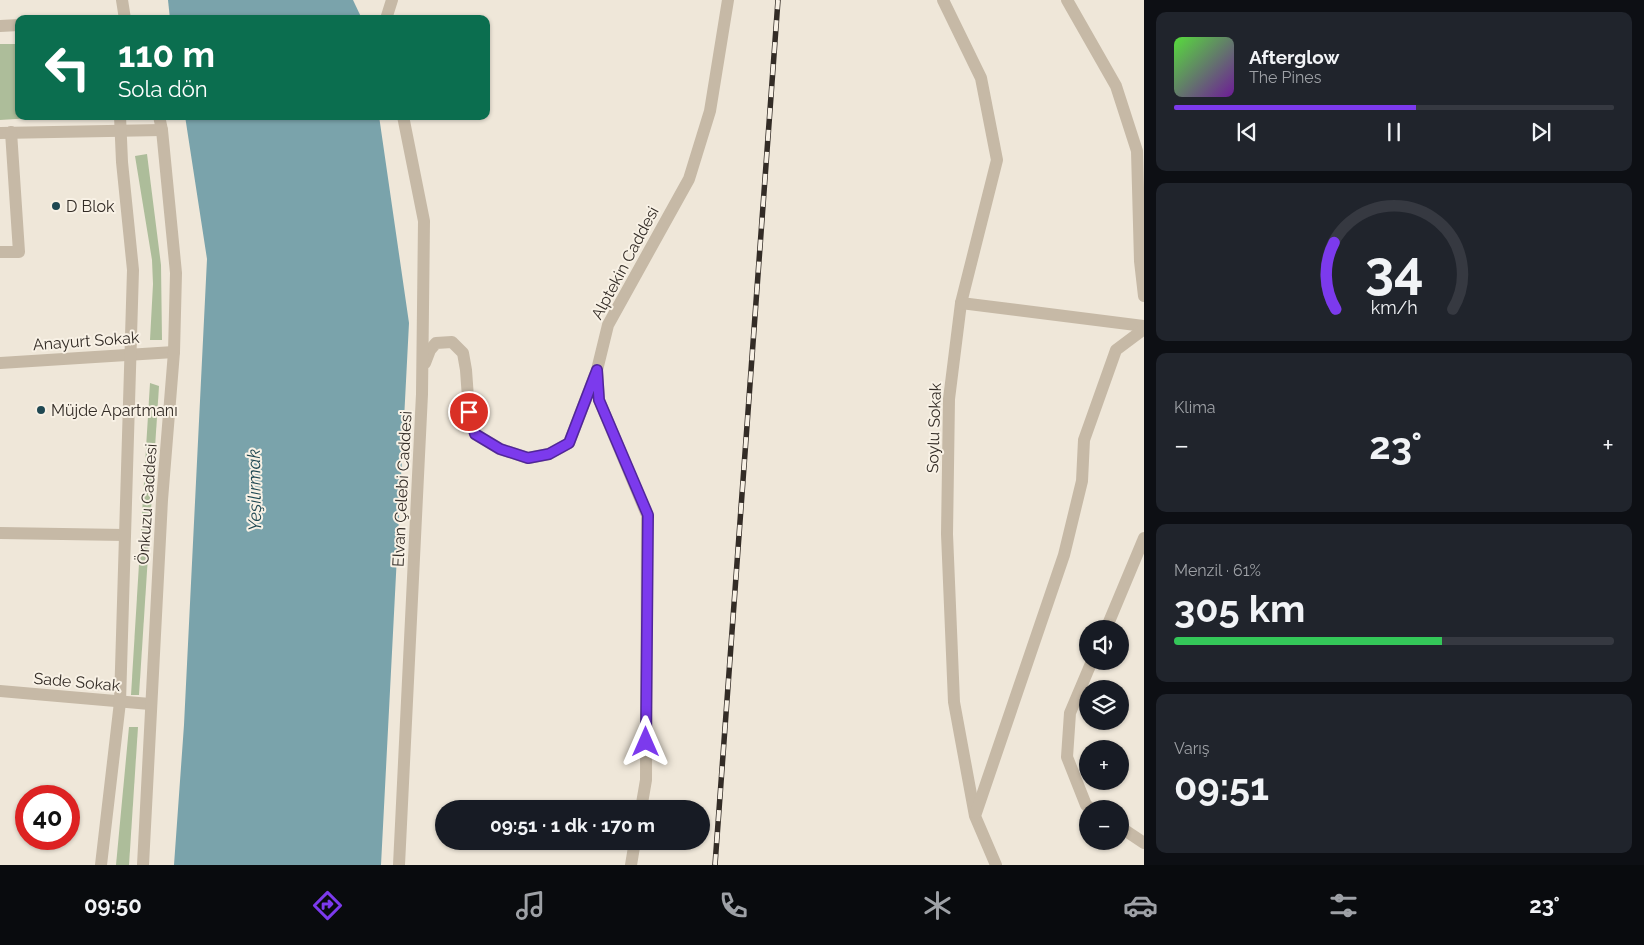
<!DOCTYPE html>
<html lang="tr">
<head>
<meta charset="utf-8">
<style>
  :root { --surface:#171b24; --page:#20242c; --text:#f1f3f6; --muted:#9ea1a6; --line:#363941; --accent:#7c3aed }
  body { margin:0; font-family:Raleway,sans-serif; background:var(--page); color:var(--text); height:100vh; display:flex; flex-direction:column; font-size:19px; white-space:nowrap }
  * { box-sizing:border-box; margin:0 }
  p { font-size:16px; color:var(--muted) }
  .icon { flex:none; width:28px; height:28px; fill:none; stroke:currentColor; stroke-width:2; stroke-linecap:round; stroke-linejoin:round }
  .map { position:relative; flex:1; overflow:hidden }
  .panel { display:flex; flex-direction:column; gap:12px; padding:12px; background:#0d0f14; width:500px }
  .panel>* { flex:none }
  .hud { position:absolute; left:15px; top:15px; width:475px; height:105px; border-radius:10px; box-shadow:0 1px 4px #0004; background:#0b6e4f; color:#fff; overflow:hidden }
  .tools { position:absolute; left:1079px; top:620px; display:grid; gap:10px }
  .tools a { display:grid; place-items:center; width:50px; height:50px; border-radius:50%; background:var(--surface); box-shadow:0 1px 4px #0004; font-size:25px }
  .speed { position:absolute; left:15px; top:785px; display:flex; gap:10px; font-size:25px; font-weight:700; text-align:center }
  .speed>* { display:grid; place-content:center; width:65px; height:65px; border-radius:50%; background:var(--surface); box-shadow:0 1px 4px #0004; line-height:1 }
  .speed .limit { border:8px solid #d22; background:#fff; color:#111 }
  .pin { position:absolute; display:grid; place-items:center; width:42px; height:42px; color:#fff; margin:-21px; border:2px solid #fff; border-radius:50%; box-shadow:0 1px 5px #0007 }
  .me { position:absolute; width:55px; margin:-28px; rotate:0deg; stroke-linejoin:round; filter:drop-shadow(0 0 4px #0008) }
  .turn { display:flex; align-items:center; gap:18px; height:105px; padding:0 20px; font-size:22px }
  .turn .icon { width:65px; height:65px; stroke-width:2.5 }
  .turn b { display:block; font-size:35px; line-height:42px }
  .big { font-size:38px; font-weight:700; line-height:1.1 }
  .panel .card { flex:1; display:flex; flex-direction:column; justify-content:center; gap:8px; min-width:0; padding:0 18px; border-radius:10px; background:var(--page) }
  .panel .dial { align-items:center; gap:0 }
  .dial svg { height:130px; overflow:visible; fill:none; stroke:var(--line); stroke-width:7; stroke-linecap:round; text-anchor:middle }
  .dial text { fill:var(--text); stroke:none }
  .song { display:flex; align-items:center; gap:15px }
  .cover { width:60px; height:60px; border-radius:8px; background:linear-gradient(135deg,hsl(110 70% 55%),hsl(280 70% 35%)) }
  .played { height:5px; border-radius:2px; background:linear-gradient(90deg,var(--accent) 55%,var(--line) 55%) }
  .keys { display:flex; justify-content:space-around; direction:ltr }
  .heat { display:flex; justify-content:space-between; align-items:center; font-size:28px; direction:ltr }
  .charge { height:8px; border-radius:4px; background:linear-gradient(90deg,#34c759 61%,var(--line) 0) }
  .trip { position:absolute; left:435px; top:800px; width:275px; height:50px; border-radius:25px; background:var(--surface); box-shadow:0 1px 4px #0004; font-weight:700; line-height:50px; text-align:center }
  .menu { display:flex; height:80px; justify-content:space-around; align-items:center; background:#090b0e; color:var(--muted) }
  .menu .icon { width:35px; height:35px }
  .menu .current { color:var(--accent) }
  .menu b { font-size:22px; color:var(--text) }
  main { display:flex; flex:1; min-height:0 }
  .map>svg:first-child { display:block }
  .green { fill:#adbd9a }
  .water { fill:#7aa3ab }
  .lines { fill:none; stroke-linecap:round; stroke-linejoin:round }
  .minor { stroke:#c6b9a6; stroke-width:12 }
  .rail-casing { stroke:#332c26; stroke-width:5.5 }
  .rail { stroke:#f8f1e5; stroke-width:4; stroke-dasharray:11; stroke-linecap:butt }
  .route-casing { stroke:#51269a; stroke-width:12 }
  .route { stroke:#7c3aed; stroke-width:9 }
  .poi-dot { fill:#1f4852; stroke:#f8f1e5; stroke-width:2 }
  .labels { text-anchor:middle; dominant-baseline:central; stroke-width:4; stroke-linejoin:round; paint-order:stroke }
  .poi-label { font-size:16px; fill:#332c26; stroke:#f8f1e5; text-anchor:start }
  .street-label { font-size:16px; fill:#332c26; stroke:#f8f1e5 }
  .water-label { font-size:18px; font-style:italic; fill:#1f4852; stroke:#f8f1e5 }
</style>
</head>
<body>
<main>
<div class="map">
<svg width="1144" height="865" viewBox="0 0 1144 865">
  <rect width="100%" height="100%" fill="#efe7d9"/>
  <!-- green -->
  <g class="green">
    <polygon points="0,44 19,44 19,116 64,116 0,120"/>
    <polygon points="147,154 161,265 162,340 150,340 153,284 152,260 135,156"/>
    <polygon points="150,383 159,386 139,695 131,695"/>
    <polygon points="129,727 138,727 129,865 116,865"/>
  </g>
  <!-- water -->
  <g class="water">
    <polygon points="168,0 353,0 362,19 170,19"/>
    <polygon points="185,116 379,116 409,323 381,865 174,865 184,725 207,259"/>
  </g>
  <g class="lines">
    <!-- minor -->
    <g class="minor">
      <polyline points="122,0 125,19"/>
      <polyline points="943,0 981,78 997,160 961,303 949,399 947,534 954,702 975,816 996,865"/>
      <polyline points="1067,0 1116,86 1137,151 1140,261 1144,296"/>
      <polyline points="386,19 392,0"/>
      <polyline points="0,26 19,25"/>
      <polyline points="0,133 162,130"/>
      <polyline points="0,252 19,252 11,132"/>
      <polyline points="961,303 1144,326"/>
      <polyline points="0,363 174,352"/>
      <polyline points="425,363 430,350 436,343 452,342 463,353 466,370 469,412 475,434 500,449 528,458 549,454 569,443 595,375"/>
      <polyline points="0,533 125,535"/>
      <polyline points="1106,629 1144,538"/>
      <polyline points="0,691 150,704"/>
      <polyline points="641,809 646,780 647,515 599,400 597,370 608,325 689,179 710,111 728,0"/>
      <polyline points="1092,809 1086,805 1067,757 1070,713 1092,661"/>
      <polyline points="976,813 1064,555 1082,481 1084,440 1116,350 1144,329"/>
      <polyline points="1120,827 1144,843"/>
      <polyline points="101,865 120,702 133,270 122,162 120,116"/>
      <polyline points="143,865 162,500 174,352 176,273 162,130 159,116"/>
      <polyline points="399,865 422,394 424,221 403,116"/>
      <polyline points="631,865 635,841"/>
    </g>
    <defs>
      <polyline id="rail" points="715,865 778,0"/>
    </defs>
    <!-- rail casing -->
    <use href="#rail" class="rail-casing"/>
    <!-- rail -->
    <use href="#rail" class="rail"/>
  </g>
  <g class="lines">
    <defs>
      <polyline id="route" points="469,412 475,434 500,449 528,458 549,454 569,443 597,370 599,400 648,515 646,742"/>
    </defs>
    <!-- route casing -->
    <use href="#route" class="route-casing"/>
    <!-- route -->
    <use href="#route" class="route"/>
  </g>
  <!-- markers -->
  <g class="poi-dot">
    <circle cx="56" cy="206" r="5"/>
    <circle cx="41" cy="410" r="5"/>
  </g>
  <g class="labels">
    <!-- poi labels -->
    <g class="poi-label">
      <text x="66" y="206">D Blok</text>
      <text x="51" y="410">Müjde Apartmanı</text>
    </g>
    <!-- street labels -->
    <g class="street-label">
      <text transform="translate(625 263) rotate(-62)">Alptekin Caddesi</text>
      <text transform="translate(86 341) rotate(-4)">Anayurt Sokak</text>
      <text transform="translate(934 428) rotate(-88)">Soylu Sokak</text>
      <text transform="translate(402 489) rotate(-87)">Elvan Çelebi Caddesi</text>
      <text transform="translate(147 504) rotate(-86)">Önkuzu Caddesi</text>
      <text transform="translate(77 682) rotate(5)">Sade Sokak</text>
    </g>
    <!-- water labels -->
    <g class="water-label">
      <text transform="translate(254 490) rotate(-91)">Yeşilırmak</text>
    </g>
  </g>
</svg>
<div class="tools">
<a><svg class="icon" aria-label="sound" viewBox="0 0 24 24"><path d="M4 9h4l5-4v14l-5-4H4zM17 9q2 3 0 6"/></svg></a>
<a><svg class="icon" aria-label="layers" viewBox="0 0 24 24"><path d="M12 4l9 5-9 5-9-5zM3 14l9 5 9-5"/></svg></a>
<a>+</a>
<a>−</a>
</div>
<div class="speed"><div class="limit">40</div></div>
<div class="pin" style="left:469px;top:412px;background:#d93025"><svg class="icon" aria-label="arrive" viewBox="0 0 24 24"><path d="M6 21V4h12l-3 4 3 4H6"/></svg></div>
<svg class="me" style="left:646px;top:742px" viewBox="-20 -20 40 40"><path d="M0-17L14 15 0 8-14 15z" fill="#7c3aed" stroke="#fff" stroke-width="4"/></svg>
<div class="trip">09:51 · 1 dk · 170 m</div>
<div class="hud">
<div class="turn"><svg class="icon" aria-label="left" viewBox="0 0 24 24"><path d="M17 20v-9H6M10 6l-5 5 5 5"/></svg><div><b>110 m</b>Sola dön</div></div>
</div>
</div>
<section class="panel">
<div class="card">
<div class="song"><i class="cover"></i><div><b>Afterglow</b><p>The Pines</p></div></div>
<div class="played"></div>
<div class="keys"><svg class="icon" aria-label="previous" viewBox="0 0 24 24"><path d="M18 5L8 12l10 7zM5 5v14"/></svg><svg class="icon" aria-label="pause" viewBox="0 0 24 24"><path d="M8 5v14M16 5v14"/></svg><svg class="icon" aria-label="next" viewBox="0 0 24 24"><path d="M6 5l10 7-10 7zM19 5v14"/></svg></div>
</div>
<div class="card dial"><svg viewBox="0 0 100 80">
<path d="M14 69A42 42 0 1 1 86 69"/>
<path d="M14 69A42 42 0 0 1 13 28" stroke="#7c3aed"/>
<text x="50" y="56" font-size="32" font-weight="700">34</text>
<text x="50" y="72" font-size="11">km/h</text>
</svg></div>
<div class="card"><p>Klima</p>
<div class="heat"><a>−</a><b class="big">23°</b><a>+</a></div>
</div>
<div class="card"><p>Menzil · 61%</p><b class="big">305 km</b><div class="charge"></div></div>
<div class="card"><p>Varış</p><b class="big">09:51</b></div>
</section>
</main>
<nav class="menu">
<b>09:50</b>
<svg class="icon current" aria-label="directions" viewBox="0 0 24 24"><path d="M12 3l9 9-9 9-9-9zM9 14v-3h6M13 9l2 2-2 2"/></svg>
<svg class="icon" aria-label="music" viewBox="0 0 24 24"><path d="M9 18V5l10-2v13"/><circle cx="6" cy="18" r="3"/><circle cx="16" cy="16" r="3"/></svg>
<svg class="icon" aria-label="phone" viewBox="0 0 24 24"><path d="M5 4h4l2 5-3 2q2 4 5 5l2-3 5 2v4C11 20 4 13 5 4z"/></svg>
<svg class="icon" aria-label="climate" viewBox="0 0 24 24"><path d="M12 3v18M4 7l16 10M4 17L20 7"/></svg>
<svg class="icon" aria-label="car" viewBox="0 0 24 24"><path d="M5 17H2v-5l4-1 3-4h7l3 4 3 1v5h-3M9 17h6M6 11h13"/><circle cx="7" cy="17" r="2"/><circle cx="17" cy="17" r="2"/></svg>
<svg class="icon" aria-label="filters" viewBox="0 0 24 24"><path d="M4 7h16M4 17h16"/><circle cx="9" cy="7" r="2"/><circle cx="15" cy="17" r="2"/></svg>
<b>23°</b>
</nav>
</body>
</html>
